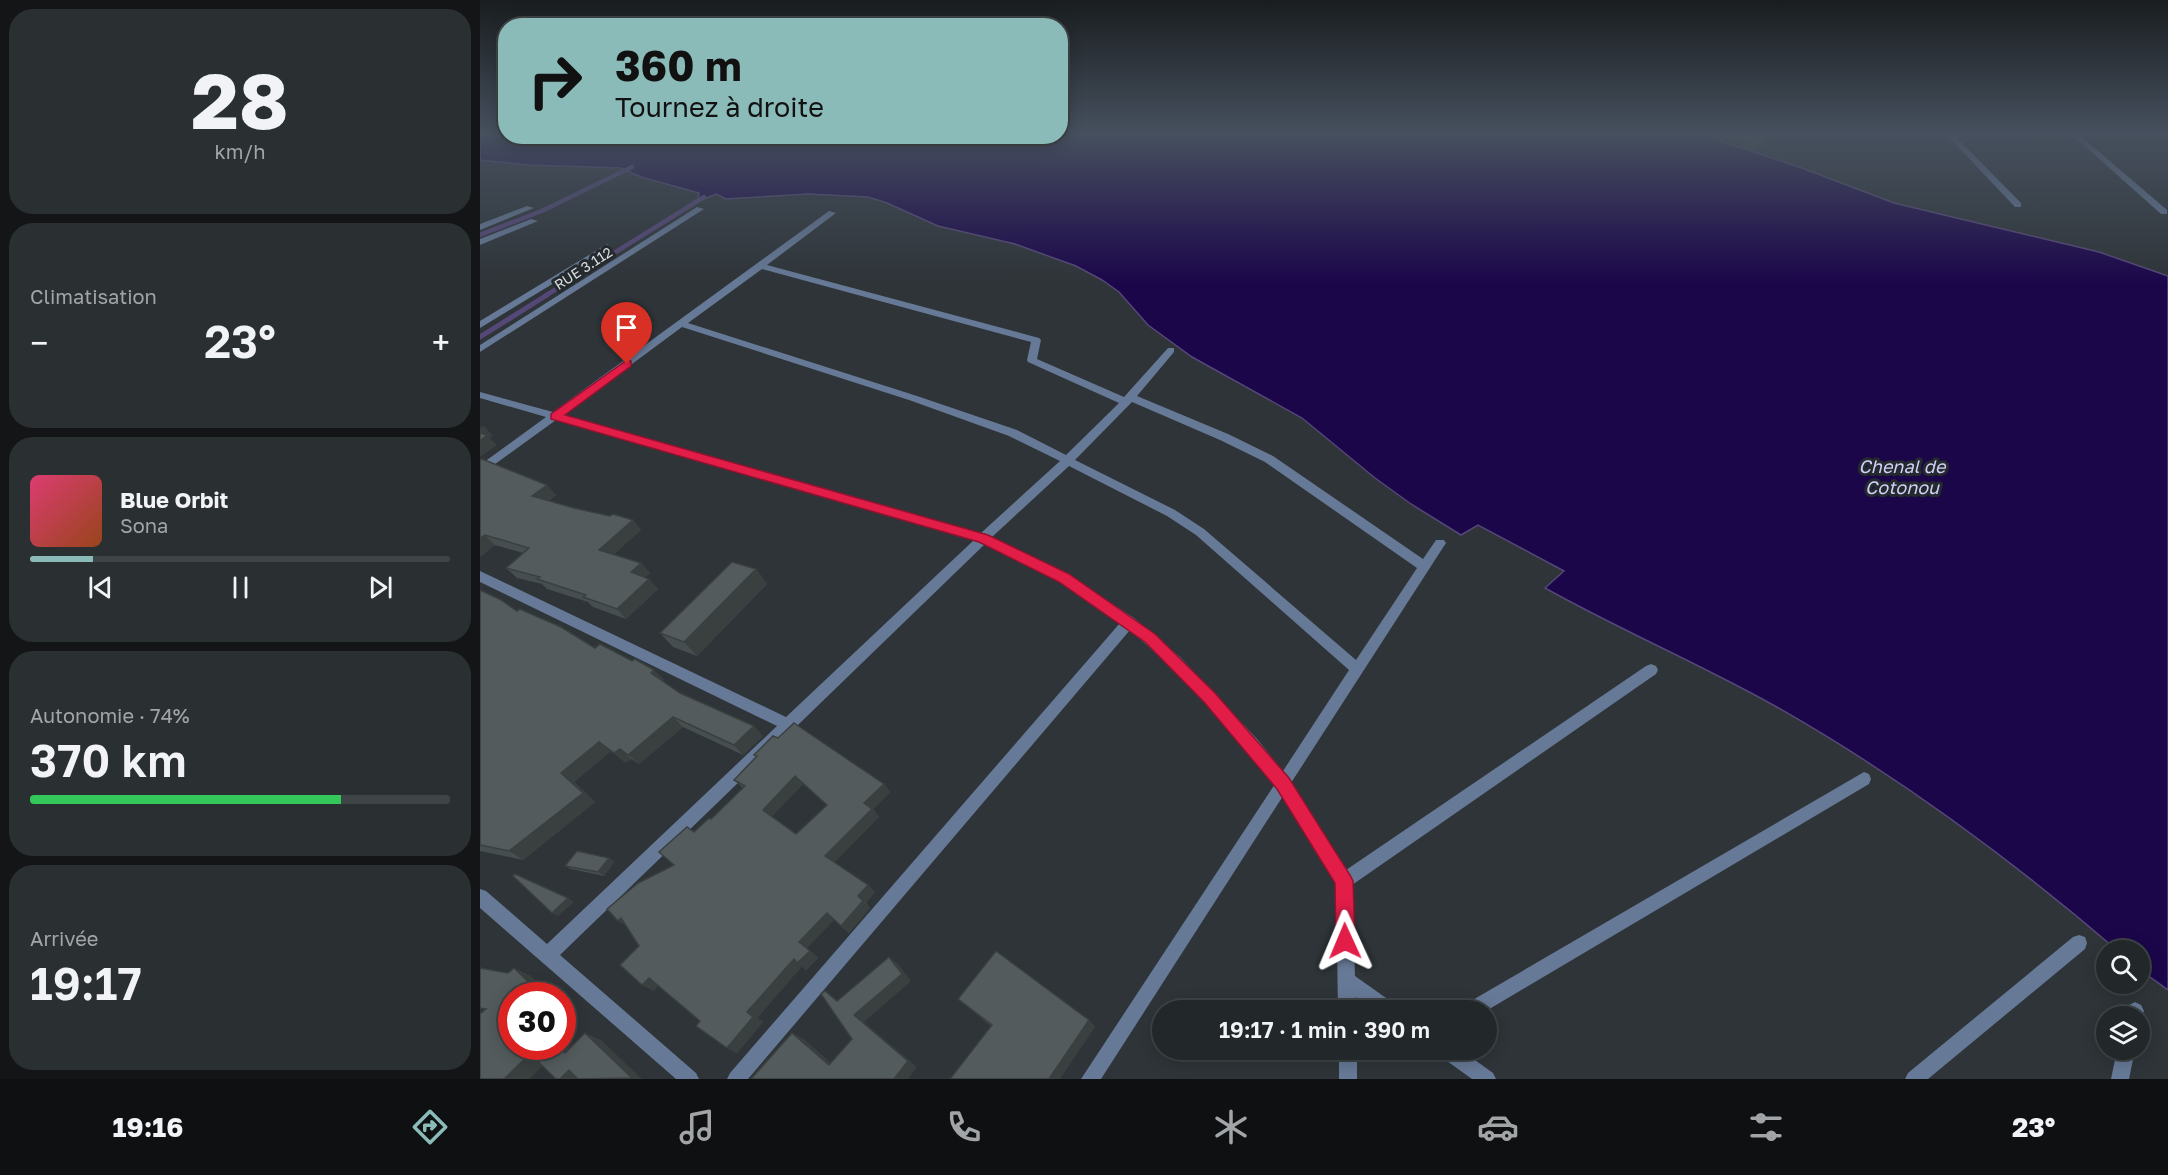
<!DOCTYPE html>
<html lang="fr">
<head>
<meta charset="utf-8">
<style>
  :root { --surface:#22272a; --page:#2a2f32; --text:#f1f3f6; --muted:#a2a5a8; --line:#3f4447; --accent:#8bbbb9 }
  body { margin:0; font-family:"Golos Text",sans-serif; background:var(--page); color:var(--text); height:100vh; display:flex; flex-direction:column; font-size:22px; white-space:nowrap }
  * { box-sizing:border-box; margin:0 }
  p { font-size:20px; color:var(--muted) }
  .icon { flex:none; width:33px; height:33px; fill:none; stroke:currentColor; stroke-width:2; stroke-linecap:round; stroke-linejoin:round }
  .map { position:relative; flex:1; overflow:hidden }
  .drawer { display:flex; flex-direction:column; gap:9px; padding:9px; background:#131517; width:480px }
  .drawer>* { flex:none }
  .guide { position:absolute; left:18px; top:18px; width:570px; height:126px; border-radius:24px; box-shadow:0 3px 15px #0003,0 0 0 2px var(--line); background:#8bbbb9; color:#111; overflow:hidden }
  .tools { position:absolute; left:1616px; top:940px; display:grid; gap:12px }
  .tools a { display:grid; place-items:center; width:54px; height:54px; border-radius:50%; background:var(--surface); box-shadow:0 3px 15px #0003,0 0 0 2px var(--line); font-size:30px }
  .speed { position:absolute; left:18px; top:982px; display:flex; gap:12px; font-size:30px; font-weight:700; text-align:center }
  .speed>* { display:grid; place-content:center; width:78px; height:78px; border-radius:50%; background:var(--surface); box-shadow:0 3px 15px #0003,0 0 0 2px var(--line); line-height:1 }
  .speed .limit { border:9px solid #d22; background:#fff; color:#111 }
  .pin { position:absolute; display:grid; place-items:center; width:51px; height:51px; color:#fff; margin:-62px -26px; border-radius:50% 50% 50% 0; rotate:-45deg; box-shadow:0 0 6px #0007 }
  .pin .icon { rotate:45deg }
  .me { position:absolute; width:66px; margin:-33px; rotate:359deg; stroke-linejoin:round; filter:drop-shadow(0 0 4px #0008) }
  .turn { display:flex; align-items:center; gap:21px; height:126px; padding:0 18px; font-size:27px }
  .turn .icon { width:78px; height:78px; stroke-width:2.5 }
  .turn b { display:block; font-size:42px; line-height:51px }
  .big { font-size:45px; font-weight:600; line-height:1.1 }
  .drawer .tile { flex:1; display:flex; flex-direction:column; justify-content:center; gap:9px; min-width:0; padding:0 21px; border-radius:24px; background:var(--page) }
  .drawer .dial { align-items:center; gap:0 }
  .dial b { font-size:78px; line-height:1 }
  .song { display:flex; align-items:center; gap:18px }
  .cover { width:72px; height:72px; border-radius:9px; background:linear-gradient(135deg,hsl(340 70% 55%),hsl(20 70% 35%)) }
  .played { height:6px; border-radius:3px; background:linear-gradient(90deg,var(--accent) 15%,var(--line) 15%) }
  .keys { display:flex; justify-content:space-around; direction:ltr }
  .heat { display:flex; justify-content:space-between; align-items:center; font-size:33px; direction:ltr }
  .charge { height:9px; border-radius:4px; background:linear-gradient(90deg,#34c759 74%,var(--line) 0) }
  .trip { position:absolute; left:672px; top:1000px; width:345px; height:60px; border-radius:30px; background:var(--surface); box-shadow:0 3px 15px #0003,0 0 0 2px var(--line); font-weight:600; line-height:60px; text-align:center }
  .menu { display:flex; height:96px; justify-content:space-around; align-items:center; background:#0e1011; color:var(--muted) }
  .menu .icon { width:42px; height:42px }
  .menu .on { color:var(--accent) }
  .menu b { font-size:27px; color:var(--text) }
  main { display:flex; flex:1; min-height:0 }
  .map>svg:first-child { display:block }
  .water { fill:#1b064a; stroke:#554778; stroke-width:1.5 }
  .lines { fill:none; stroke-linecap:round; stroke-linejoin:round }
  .stream-far1 { stroke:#554778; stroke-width:4.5 }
  .stream { stroke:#554778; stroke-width:5 }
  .minor { fill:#667996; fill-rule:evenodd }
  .wall { fill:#474e4f; fill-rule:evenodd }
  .shaded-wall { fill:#3a4040 }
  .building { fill:#535b5c; stroke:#3a4040; stroke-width:1.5; fill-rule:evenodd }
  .route { fill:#e11d48; stroke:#92132f; stroke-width:1.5 }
  .labels { text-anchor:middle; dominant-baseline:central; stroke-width:6; stroke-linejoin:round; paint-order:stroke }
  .far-street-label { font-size:14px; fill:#dbdfe2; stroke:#242a2e }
  .water-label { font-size:18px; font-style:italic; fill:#d2d0f9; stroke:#242a2e }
</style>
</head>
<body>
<main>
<section class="drawer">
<div class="tile dial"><b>28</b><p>km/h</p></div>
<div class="tile"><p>Climatisation</p>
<div class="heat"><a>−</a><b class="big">23°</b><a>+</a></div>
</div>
<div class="tile">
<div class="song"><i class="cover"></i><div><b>Blue Orbit</b><p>Sona</p></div></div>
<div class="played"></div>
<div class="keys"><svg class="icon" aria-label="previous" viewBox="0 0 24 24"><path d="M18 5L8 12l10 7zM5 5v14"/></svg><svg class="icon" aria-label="pause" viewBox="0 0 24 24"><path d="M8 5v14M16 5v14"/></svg><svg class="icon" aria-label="next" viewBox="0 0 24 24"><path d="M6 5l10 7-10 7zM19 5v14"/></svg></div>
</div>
<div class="tile"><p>Autonomie · 74%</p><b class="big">370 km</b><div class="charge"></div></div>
<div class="tile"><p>Arrivée</p><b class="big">19:17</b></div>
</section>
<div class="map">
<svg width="1688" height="1079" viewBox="0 0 1688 1079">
  <rect width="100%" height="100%" fill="#2e3438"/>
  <!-- water -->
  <path class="water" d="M0 132H25L26 136H580L581 132H1213L1322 168 1414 203 1619 252 1688 276V990L1659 969V951H1638C1532 860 1417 775 1295 706 1220 664 1140 630 1065 588L1084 571 998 525 981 535 931 504 895 478 822 418 712 357 668 325 639 292 622 280 596 266 535 244 458 226 407 203 388 197 328 194 246 199 236 194 217 202 219 193 161 177 141 168 48 165 0 160Z"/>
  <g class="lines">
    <!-- stream-far1 -->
    <g class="stream-far1">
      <polyline points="0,235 64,210 152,167"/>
      <polyline points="65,296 224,197"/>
    </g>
    <!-- stream -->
    <polyline class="stream" points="0,337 67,295"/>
    <!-- minor -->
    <g class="minor">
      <polygon points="1324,132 1330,132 1333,136 1326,138"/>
      <polygon points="1464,132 1471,132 1541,203 1541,207 1535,207"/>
      <polygon points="1589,132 1596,132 1687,210 1687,214 1681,214"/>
      <polygon points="47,206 54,208 0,230 0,224"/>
      <polygon points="217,207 224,209 0,352 0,345"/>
      <path d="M349 211 356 213 287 265 559 338 561 340 557 359 644 397 688 348H694V352L657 396 748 434 793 456 943 559 956 540H964L966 543 964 546 811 783 866 870 1166 666 1171 664 1176 666 1178 670 1176 674 872 885 875 976 916 1005 919 1011H895L875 997 876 1011H858L856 883 803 796 621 1079H601L795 784C751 728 703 676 650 630L268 1079H247L250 1073 640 623 580 581 505 544 80 955 216 1073 219 1079H196L0 908V889L6 891 67 944 297 726 0 582V571L306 717 494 540 76 420 0 475V465L66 417 0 398V392L73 412ZM282 269 551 342 547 360 548 362 639 403 586 455 537 430 437 396 208 323ZM202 327 429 400 529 436 580 461 501 533 83 415ZM652 402 740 440 785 462 937 568 876 660 724 529 695 510 595 460ZM589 466 687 516 716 535 869 670 803 771 777 739 700 657 654 618 588 575 512 537Z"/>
      <polygon points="51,219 58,221 0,245 0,239"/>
      <polygon points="127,244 131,247 130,249 0,328 0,321"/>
      <polygon points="1384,772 1389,774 1391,779 1389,784 1006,1011 981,1011 984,1005"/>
      <polygon points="1599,935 1605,937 1607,943 1605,949 1448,1079 1425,1079 1428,1073 1593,937"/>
      <polygon points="1655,1002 1661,1005 1664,1011 1659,1023 1659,1017 1644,1017 1649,1005"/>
      <rect x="859" y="1050" width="18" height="29"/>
      <polygon points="957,1050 981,1050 1013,1073 1016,1079 992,1079 960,1056"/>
      <polygon points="1637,1050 1655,1050 1649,1079 1631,1079"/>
    </g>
  </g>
  <!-- wall -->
  <g class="wall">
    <polygon points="1225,132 1293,132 1277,151 1259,146 1261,142"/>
    <polygon points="0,460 76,495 69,501 94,508 130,516 153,520 161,530 134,554 161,563 170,573 165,577 178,589 146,619 113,607 108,602 67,589 62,584 37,578 26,568 43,553 15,545 0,557"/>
    <polygon points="276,569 287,584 217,656 193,647 180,633"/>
    <polygon points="0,590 37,611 115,648 152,661 174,670 184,680 183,681 200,693 283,736 263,755 203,727 159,764 151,759 146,763 131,751 94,782 115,802 43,860 0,851"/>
    <path d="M274 755 404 784 410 792 393 809 399 817 354 862 395 892 386 903 390 908 369 933 354 920 350 923 327 948 338 958 326 970 322 966 277 1018 283 1022 257 1053 247 1048 220 1021 178 986 173 991 159 946 146 925 138 921 194 865 214 832 231 819 263 788 254 780 276 757ZM323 784 347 805 316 834 292 816Z"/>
    <polygon points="129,858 134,862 124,876 91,869 85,866"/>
    <polygon points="478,999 609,1020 615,1027 511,1026"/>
  </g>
  <!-- shaded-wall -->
  <g class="shaded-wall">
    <polygon points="1292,132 1293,132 1292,134 1277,151 1279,146"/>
    <polygon points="4,426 13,436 10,438 17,445 0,457 0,428"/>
    <polygon points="67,485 76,495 62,506 52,496"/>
    <polygon points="153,520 161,530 128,559 119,550"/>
    <polygon points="5,535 15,545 0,557 0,538"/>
    <polygon points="161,563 170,573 160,582 151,572"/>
    <polygon points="276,569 287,584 217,656 204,642"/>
    <polygon points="169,579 178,589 146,619 137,609"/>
    <polygon points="174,670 184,680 181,683 171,673"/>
    <polygon points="193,717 203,727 159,764 148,755"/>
    <polygon points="274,726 283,736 263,755 254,745"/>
    <polygon points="119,742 131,751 94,782 115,802 43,860 29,851 81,773"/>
    <polygon points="140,749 151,759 146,763 134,753"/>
    <polygon points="315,776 323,784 291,817 283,810"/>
    <polygon points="404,784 410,792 393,809 399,817 353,864 345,856 384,803"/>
    <polygon points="129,858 134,862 124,876 118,872"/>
    <polygon points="388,885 395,892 386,903 378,896"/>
    <polygon points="88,898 94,902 78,916 72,913"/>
    <polygon points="383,901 390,908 369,933 361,926"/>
    <polygon points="347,913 355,919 327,948 338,958 326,970 322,966 277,1018 283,1022 257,1053 247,1048 267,1012 319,942"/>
    <polygon points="141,918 149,927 138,921"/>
    <polygon points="409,957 418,964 431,981 384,1022 437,1067 428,1079 414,1079 374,1015"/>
    <polygon points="34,968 51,976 72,996 63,996"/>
    <polygon points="169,978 180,984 173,991 162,985"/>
    <polygon points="609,1020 615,1027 580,1079 569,1079"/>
    <polygon points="105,1033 121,1040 162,1079 152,1079"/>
    <polygon points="312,1033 324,1039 360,1071 349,1065"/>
    <polygon points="82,1040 102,1059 85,1053 79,1047 82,1047"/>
    <polygon points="50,1054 68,1061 49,1079 24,1079"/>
    <polygon points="89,1070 103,1079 80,1079"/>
  </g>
  <!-- building -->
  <g class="building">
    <polygon points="1242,132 1292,132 1279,146 1261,141 1264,138"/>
    <polygon points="0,433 7,435 0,441"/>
    <polygon points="2,459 67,485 52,496 94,508 130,516 133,514 153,520 119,550 161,563 151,572 169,579 137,609 103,597 106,595 57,579 60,577 26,568 49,548 5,535 0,538 0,460"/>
    <polygon points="252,562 276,569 204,642 180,633"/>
    <polygon points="0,590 21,600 37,611 40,609 81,627 115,648 120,644 152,661 155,659 174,670 171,673 200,693 274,726 254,745 193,717 148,755 140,749 134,753 119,742 81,773 103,793 29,851 0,845"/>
    <path d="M314 723 404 784 384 803 392 809 345 856 388 885 378 896 383 901 361 926 347 913 319 942 330 951 317 963 314 959 267 1012 273 1017 247 1048 216 1026 220 1021 169 978 162 985 140 965 159 946 141 918 138 921 127 909 158 883 194 865 179 852 207 827 214 832 229 818 231 819 265 786 254 780 277 756 274 755 293 736 298 738ZM315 776 347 805 316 834 283 810Z"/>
    <polygon points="97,851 129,858 118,872 85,866"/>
    <polygon points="35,874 88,898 72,913 33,876"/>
    <polygon points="516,951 609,1020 569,1079 470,1079 512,1025 478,999"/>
    <polygon points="409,957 422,974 374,1015 428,1061 414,1079 271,1079 312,1033 349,1065 372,1039 341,994 345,991 357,1001"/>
    <polygon points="0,968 28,973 34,968 63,996 32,996 32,1047 79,1047 85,1053 105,1033 152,1078 98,1079 89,1070 80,1079 76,1079 50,1054 24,1079 0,1079 0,1014 6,1009 0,1008"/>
  </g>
  <!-- sky -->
  <linearGradient id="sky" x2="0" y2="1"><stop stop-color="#191d1f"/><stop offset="0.47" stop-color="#46505e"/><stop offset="1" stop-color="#46505e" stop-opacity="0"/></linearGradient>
  <rect width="1688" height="283" fill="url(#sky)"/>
  <!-- route -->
  <polygon class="route" points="147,360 151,361 151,366 85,415 508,535 589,574 675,634 735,693 809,778 870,875 873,881 875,941 872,947 865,950 859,947 856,941 855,883 797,789 724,702 665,642 579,582 499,542 71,419 71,414"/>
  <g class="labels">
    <!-- far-street labels -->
    <g class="far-street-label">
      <text transform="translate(103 268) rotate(-33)">RUE 3.112</text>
    </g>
    <!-- water labels -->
    <g class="water-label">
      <text x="1422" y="466">Chenal de<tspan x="1422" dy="21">Cotonou</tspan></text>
    </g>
  </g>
</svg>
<div class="tools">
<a><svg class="icon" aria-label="search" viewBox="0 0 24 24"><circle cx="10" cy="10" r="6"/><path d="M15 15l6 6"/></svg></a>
<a><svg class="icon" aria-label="layers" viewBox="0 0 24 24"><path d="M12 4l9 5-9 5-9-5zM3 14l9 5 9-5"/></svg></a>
</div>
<div class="speed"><div class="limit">30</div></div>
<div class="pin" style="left:147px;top:364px;background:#d93025"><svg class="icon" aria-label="arrive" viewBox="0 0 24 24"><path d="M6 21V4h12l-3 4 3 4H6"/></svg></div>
<svg class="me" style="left:865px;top:941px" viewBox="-20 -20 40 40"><path d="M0-17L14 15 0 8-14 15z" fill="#e11d48" stroke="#fff" stroke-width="4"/></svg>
<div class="trip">19:17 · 1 min · 390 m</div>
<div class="guide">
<div class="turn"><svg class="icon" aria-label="right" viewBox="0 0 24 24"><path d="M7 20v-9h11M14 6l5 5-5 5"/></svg><div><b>360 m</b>Tournez à droite</div></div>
</div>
</div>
</main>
<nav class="menu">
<b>19:16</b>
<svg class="icon on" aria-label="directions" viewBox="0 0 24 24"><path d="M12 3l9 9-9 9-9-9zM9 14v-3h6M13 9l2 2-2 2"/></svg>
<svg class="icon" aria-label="music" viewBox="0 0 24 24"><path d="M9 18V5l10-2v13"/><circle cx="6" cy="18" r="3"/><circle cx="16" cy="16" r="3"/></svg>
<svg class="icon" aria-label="phone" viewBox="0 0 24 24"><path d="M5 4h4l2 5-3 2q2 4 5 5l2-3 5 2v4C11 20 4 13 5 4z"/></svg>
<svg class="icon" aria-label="climate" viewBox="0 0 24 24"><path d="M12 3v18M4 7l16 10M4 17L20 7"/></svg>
<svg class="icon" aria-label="car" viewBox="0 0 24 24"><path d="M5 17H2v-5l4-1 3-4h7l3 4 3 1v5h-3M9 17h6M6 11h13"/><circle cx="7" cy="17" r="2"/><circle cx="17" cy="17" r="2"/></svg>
<svg class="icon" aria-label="filters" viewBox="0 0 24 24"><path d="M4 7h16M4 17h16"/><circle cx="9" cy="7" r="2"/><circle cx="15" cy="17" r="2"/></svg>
<b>23°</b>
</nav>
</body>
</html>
